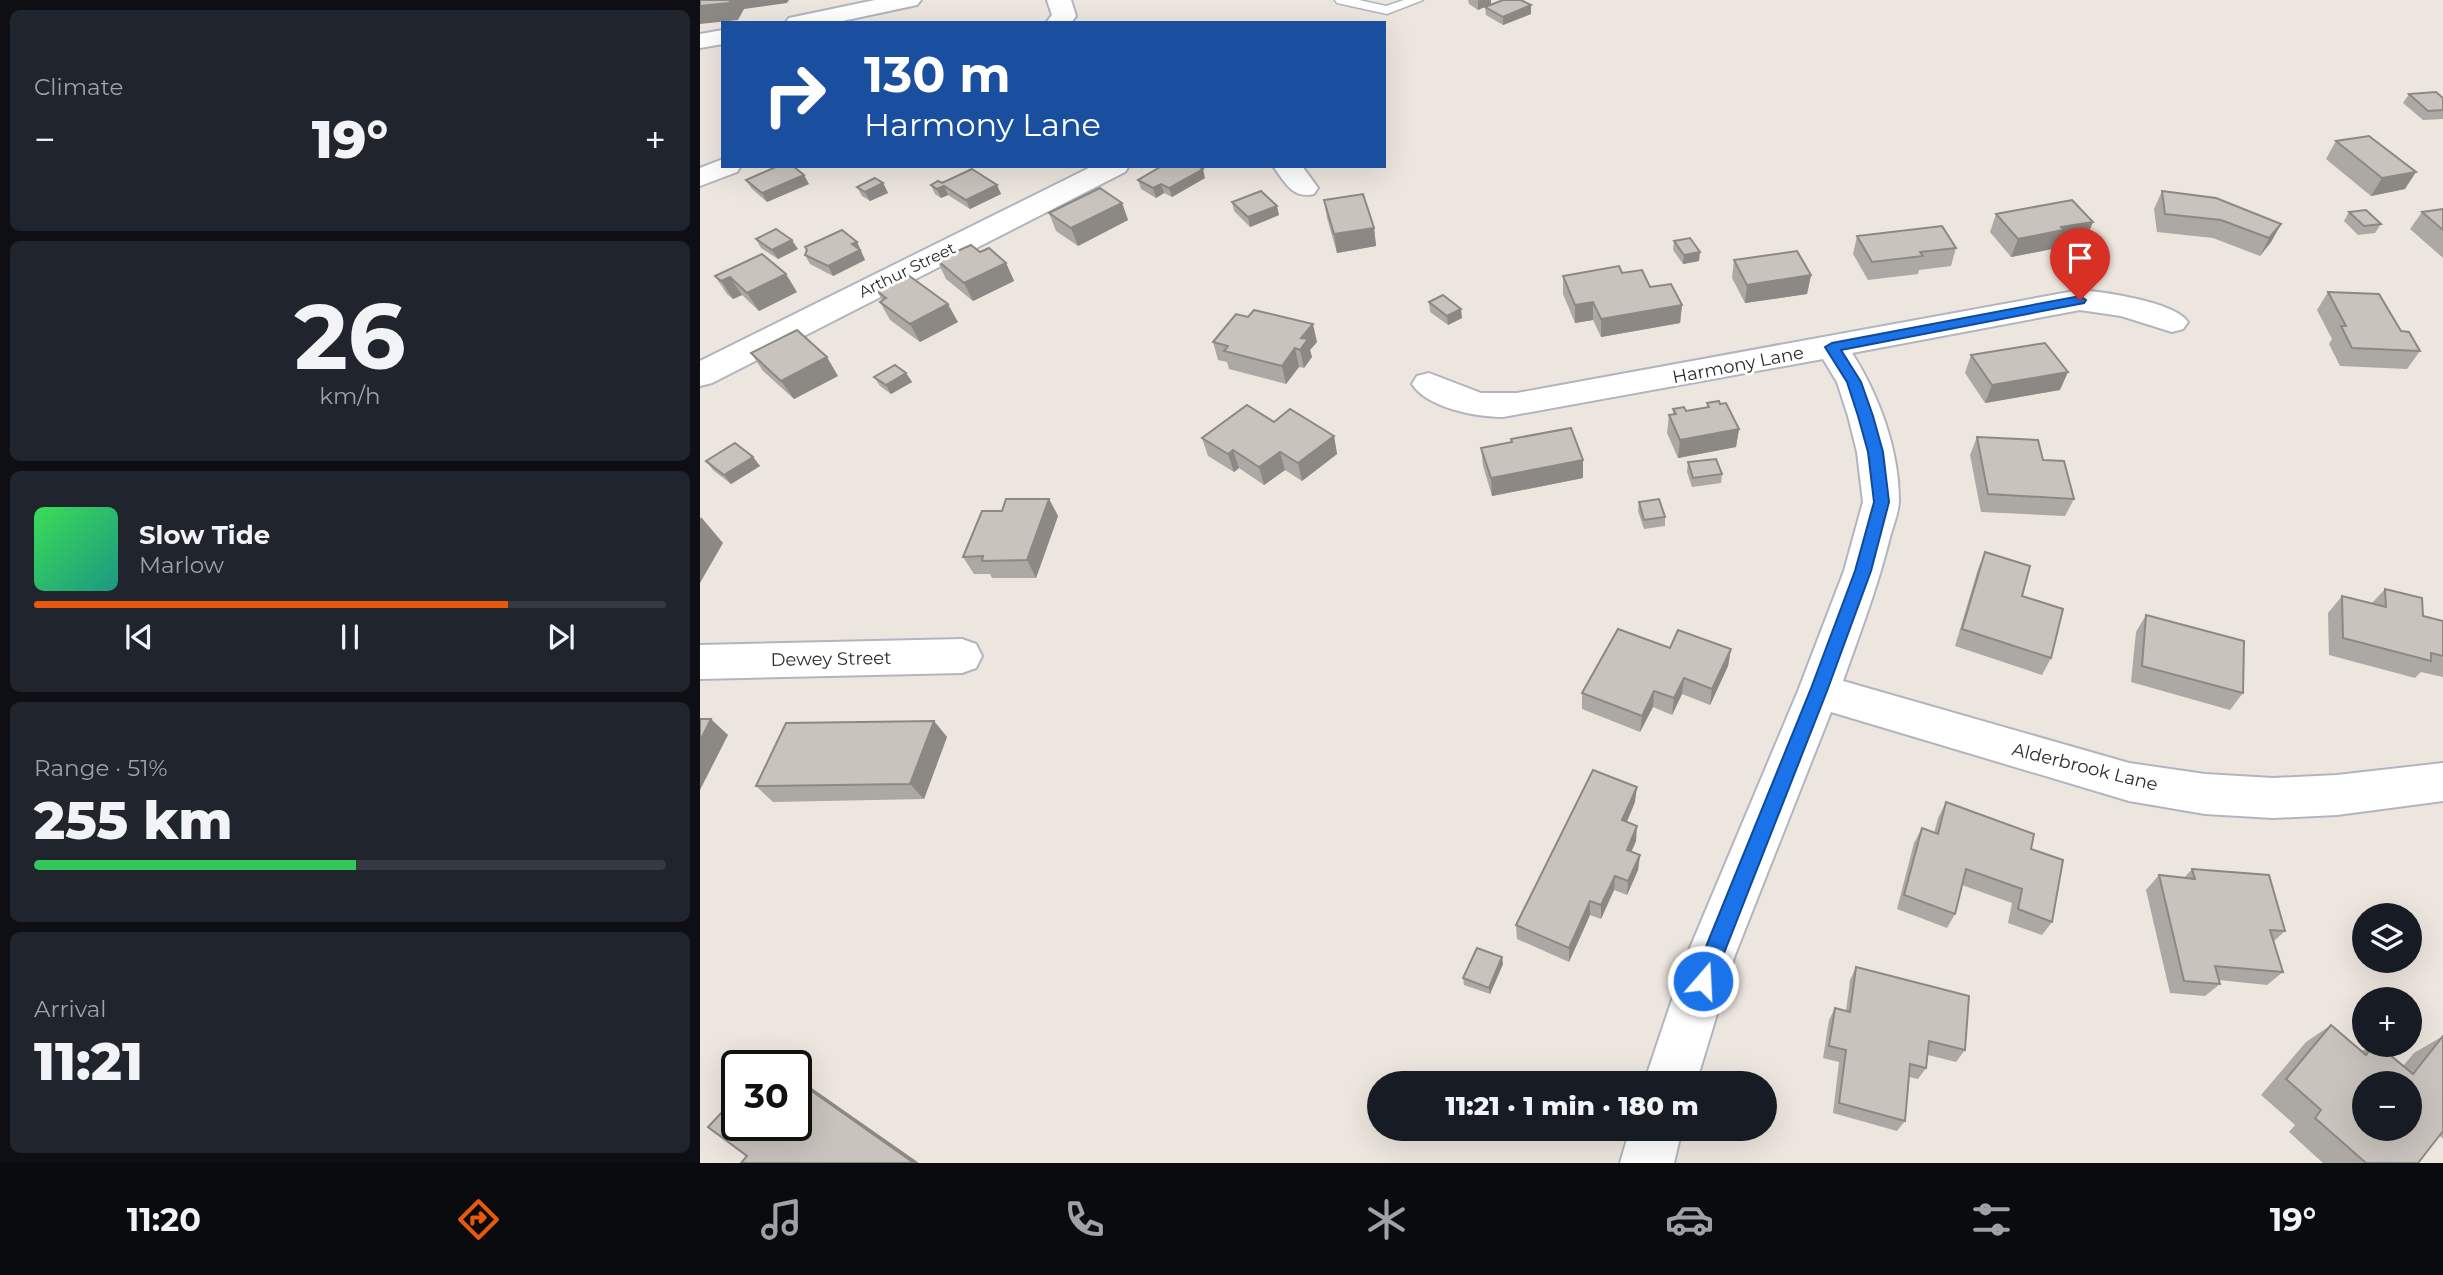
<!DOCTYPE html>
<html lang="en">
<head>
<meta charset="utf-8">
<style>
  :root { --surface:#171b24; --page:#20242c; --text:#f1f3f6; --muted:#9ea1a6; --line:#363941; --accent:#ea580c }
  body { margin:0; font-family:Montserrat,sans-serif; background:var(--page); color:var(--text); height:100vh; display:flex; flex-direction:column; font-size:26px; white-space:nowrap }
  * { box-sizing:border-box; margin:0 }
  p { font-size:23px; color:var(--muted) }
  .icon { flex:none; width:38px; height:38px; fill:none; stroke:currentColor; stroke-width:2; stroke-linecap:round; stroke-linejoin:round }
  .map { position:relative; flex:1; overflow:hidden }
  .sheet { display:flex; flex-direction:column; gap:10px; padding:10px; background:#0d0f14; width:700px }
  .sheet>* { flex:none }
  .hud { position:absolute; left:21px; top:21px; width:665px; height:147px; border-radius:0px; box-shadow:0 7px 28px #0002; background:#1a4fa0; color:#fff; overflow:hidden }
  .buttons { position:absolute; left:1652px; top:903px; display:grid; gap:14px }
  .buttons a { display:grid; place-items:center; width:70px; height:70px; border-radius:50%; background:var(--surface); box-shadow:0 7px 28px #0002; font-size:35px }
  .speed { position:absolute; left:21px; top:1050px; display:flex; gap:14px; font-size:35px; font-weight:700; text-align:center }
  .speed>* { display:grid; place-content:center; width:91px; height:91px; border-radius:50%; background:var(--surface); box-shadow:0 7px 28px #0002; line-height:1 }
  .speed .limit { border:4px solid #111; border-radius:10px; background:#fff; color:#111 }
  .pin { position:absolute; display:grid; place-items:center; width:60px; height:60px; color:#fff; margin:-72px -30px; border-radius:50% 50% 50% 0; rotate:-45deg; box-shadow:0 0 7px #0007 }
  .pin .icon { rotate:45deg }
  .me { position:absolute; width:77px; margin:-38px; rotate:19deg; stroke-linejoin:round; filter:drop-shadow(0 0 5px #0008) }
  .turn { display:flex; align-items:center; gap:24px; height:147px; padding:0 28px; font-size:32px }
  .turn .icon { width:91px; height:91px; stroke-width:2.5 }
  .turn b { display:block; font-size:49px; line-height:60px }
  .big { font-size:52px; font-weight:800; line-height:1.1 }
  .sheet .tile { flex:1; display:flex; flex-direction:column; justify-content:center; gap:10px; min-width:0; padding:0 24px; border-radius:10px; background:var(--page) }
  .sheet .dial { align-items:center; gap:0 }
  .dial b { font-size:91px; line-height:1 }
  .song { display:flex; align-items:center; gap:21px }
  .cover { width:84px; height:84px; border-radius:10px; background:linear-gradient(135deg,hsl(130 70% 55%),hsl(170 70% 35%)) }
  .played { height:7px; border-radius:4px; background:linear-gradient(90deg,var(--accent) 75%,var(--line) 75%) }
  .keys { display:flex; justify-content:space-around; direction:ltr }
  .heat { display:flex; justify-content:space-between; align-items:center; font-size:38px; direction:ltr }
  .charge { height:10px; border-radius:5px; background:linear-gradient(90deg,#34c759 51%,var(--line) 0) }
  .trip { position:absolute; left:667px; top:1071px; width:410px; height:70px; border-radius:35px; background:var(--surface); box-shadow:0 7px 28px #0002; font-weight:800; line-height:70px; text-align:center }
  .tab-bar { display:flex; height:112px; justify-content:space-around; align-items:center; background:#090b0e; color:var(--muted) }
  .tab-bar .icon { width:49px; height:49px }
  .tab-bar .current { color:var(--accent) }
  .tab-bar b { font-size:32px; color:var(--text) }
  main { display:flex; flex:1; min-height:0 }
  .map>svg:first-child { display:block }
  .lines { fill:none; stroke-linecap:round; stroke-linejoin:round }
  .lane-casing { stroke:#b1b5bf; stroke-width:3 }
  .street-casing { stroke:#b1b5bf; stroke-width:4 }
  .lane { fill:#fff; fill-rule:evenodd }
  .street { fill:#fff; fill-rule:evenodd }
  .wall { fill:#aca8a3 }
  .shaded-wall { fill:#8c8884 }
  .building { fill:#c8c3bd; stroke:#8c8884; stroke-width:2; fill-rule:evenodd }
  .route { fill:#1a73e8; stroke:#114b97; stroke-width:2 }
  .labels { text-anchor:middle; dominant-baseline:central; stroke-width:6; stroke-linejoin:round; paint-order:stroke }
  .far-street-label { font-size:16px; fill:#2b2b2b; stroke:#fff }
  .street-label { font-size:18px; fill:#2b2b2b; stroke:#fff }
</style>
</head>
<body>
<main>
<section class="sheet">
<div class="tile"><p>Climate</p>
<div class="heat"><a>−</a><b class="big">19°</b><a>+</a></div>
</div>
<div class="tile dial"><b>26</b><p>km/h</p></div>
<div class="tile">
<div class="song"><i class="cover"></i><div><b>Slow Tide</b><p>Marlow</p></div></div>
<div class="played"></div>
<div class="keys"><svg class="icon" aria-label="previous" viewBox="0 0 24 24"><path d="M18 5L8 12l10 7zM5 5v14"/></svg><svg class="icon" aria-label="pause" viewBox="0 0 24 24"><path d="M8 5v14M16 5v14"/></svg><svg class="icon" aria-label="next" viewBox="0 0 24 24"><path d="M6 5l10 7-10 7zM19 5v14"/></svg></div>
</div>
<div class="tile"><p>Range · 51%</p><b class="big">255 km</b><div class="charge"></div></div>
<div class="tile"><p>Arrival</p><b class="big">11:21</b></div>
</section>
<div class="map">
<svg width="1743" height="1163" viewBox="0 0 1743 1163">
  <rect width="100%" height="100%" fill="#ede6de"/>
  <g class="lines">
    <defs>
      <polygon id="lane" points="635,0 659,0 686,6 704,0 723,0 687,14 637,3"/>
      <g id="street">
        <polygon points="175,0 221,0 217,5 133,23 85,23 89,18"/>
        <polygon points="347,0 371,0 376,16 371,23 346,23 352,15"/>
        <polygon points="23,30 23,44 0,48 0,34"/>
        <polygon points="23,159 23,166 41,166 37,172 0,186 0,168"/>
        <polygon points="393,166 429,166 425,172 12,383 0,386 0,361"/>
        <path d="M573 166H602L618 188 614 194C592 199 585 182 573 166Z"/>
        <path d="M1380 290C1404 292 1475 302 1488 322L1483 329 1472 332 1421 316 1380 310 1152 353C1179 395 1199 450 1199 500 1199 512 1193 526 1190 537 1178 586 1160 633 1143 681L1429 763 1505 774 1573 778 1637 775 1743 763V801L1637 815 1573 818 1505 814 1429 801 1131 712 1035 955 996 1083H944L987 955 1098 691 1144 571 1163 502 1157 452 1148 416 1137 382 1123 359 803 417C777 417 727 408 712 384L717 376 729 373 781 393H817Z"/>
        <polygon points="262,639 276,644 282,656 276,668 262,673 0,679 0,645"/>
        <polygon points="930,1129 982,1129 974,1163 920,1163"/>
      </g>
    </defs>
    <!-- lane casing -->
    <use href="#lane" class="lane-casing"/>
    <!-- street casing -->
    <use href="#street" class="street-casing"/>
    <!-- lane -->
    <use href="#lane" class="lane"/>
    <!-- street -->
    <use href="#street" class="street"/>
  </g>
  <!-- wall -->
  <g class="wall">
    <polygon points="768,0 791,0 791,4 778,10 769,4"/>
    <polygon points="785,7 831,14 803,25 786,15"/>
    <polygon points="1709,94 1743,98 1743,119 1723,120 1703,103"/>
    <polygon points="1636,141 1705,189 1671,196 1626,159"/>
    <polygon points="505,178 472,197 464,193 456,198 441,189 438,180"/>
    <polygon points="46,180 109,184 67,202 52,189"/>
    <polygon points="183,183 188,193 170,201 162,196 157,187"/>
    <polygon points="242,183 297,185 301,194 270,209 248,195 241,198 235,194 231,185"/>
    <polygon points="1462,191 1581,224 1571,242 1560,256 1513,238 1457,232 1454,209"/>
    <polygon points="624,200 674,228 676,246 637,253 627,218"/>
    <polygon points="532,202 579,215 550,227 534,211"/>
    <polygon points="422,203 428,220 378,246 356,231 349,213"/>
    <polygon points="1743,209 1743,258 1710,229 1722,212"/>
    <polygon points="1649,212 1681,224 1675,233 1658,235 1644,221"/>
    <polygon points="1296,214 1386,240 1358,245 1357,248 1311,257 1290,232"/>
    <polygon points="1157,236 1256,248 1251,266 1219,270 1218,274 1168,280 1153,254"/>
    <polygon points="56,239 98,249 78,259 61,248"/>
    <polygon points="974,241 999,261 983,264 973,250"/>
    <polygon points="157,242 165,260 133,276 110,264 105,255 107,250 105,247"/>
    <polygon points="280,252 306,263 314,281 273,301 246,279 237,260"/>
    <polygon points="1034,260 1111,275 1107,294 1045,303 1032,278"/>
    <polygon points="922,273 950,287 982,305 980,323 901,337 893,320 875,323 863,294 863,276"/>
    <polygon points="15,276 97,292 59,311 42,295 33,299 27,294"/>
    <polygon points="177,291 258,322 220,342 190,320 180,302 182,300"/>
    <polygon points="1628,292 1701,331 1720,351 1707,369 1640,366 1629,344 1632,339 1617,310"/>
    <polygon points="729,302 762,318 748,325 730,312"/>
    <polygon points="513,342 617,342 610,350 612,357 604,368 599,367 586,384 529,369 527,362 518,360"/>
    <polygon points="51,353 138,376 94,399 63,371"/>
    <polygon points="1271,355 1360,390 1285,403 1265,373"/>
    <polygon points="206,373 212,382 191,394 180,386 174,377"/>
    <polygon points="1007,403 1020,404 1039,429 1036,447 978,458 967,433 969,415 973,414 973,409 986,411 1007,407"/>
    <polygon points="574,422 634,436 637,454 602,481 585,470 564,485 539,468 534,472 508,456 502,438"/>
    <polygon points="1277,437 1343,460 1374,499 1365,516 1281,512 1270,455"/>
    <polygon points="811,439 883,478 792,496 783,466 781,448 811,443"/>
    <polygon points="53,457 60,466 31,484 13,470 6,461"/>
    <polygon points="988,462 1022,474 1021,483 992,487 987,472"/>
    <polygon points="349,499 358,516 336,578 292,578 290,574 274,574 263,557 302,511"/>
    <polygon points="939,502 965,517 965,526 944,529 938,511"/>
    <polygon points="1285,552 1322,596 1351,658 1342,675 1255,646 1278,569"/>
    <polygon points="1685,589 1723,616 1743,621 1743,677 1721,672 1715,678 1629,655 1628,613 1642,596 1672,603"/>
    <polygon points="1446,615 1543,693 1530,710 1431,682 1436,632"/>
    <polygon points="970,648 1031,649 1028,666 1010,705 982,694 972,715 953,707 940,732 882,709 882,693"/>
    <polygon points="234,721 247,737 224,799 73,802 56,786"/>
    <polygon points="935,802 927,822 936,841 931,852 940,855 938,870 927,895 914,890 901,919 890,915 869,962 817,939 816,925"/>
    <polygon points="1246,802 1331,849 1352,922 1342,935 1308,923 1312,903 1262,885 1255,914 1247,928 1197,909 1214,843 1222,828 1234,833 1238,818"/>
    <polygon points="1492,869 1585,931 1574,941 1583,972 1567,985 1519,980 1520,984 1505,996 1470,993 1446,890 1459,875 1484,878"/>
    <polygon points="803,964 790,994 764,985 763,978"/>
    <polygon points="1156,967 1265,1050 1256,1062 1228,1055 1226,1068 1218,1079 1209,1077 1205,1121 1197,1131 1133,1113 1139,1062 1123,1058 1129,1020 1135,1008 1146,1011 1150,980"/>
    <polygon points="1631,1025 1662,1051 1673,1045 1678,1045 1703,1066 1714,1053 1743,1036 1743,1139 1739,1135 1718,1163 1623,1163 1589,1132 1595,1125 1561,1095 1606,1042"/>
  </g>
  <!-- shaded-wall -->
  <g class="shaded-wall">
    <polygon points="31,0 89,0 87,3 44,9 38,20 0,24 0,6"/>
    <polygon points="780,0 791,0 791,4 778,10 778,1"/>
    <polygon points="831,5 831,14 803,25 803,17"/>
    <polygon points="503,169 505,178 472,197 469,188"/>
    <polygon points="1716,172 1705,189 1671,196 1682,178"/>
    <polygon points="104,175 109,184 67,202 62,193"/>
    <polygon points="183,183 188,193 170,201 165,192"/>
    <polygon points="461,184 464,193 456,198 453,188"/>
    <polygon points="297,185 301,194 270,209 266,200"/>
    <polygon points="244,186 248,195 241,198 237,189"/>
    <polygon points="422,203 428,220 378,246 371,228"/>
    <polygon points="577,206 579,215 550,227 548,217"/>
    <polygon points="1393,222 1386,240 1358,245 1357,248 1311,257 1318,239 1361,227"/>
    <polygon points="1581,224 1571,242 1560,256 1569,238"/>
    <polygon points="674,228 676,246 637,253 634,234"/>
    <polygon points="92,240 98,249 78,259 72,250"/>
    <polygon points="157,242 165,260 133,276 128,266"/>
    <polygon points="1000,252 999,261 983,264 984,255"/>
    <polygon points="306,263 314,281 273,301 264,283"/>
    <polygon points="86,274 97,292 59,311 47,293"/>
    <polygon points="1111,275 1107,294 1045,303 1047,285"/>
    <polygon points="30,277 42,295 33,299 21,281"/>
    <polygon points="893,302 893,320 875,323 875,305"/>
    <polygon points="248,304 258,322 220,342 210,324"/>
    <polygon points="982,305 980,323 901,337 901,319"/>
    <polygon points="761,309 762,318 748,325 747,316"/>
    <polygon points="613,324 617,342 610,350 612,357 604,368 600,350 601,338"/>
    <polygon points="595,348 599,367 586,384 582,366"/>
    <polygon points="127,357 138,376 94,399 81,381"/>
    <polygon points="1368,372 1360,390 1285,403 1292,385"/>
    <polygon points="206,373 212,382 191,394 186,385"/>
    <polygon points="1039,429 1036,447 978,458 980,440"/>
    <polygon points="634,436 637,454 602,481 598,463"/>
    <polygon points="533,450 539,468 534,472 528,454"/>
    <polygon points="580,452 585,470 564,485 559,467"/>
    <polygon points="53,457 60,466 31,484 24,475"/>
    <polygon points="883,460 883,478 792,496 791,478"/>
    <polygon points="349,499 358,516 336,578 327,560"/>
    <polygon points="1,517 23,543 0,583 0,519"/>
    <polygon points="1031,649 1028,666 1010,705 1012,689"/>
    <polygon points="984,678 982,694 972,715 974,698"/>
    <polygon points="954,691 953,707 940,732 942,716"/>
    <polygon points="11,719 28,735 0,790 0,741"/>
    <polygon points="234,721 247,737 224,799 210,784"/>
    <polygon points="937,787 935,802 921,835 922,820"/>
    <polygon points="937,826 936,841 926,864 927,850"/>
    <polygon points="940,855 938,870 927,895 928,881"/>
    <polygon points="915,876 914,890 901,919 901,905"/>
    <polygon points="890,901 890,915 869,962 869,948"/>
    <polygon points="802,957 803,964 790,994 789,988"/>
    <polygon points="96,1077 219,1163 214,1163 96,1080"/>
  </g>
  <!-- building -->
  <g class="building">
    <polygon points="0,0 31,0 29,3 0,6"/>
    <polygon points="803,0 821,0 831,5 803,17 785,7"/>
    <polygon points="1736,92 1743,98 1743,110 1728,111 1709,94"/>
    <polygon points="1669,136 1716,172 1682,178 1636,141"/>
    <polygon points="78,166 93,166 104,175 62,193 46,180"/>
    <polygon points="462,166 498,166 503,169 469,188 461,184 453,188 438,180"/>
    <polygon points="272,169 297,185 266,200 244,186 237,189 231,185 238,181 242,183"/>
    <polygon points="175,178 183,183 165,192 157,187"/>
    <polygon points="400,188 422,203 371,228 349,213"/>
    <polygon points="561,191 577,206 548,217 532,202"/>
    <polygon points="1462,191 1516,198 1581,224 1569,238 1521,220 1465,214"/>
    <polygon points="663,194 674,228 634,234 624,200"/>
    <polygon points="1372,200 1393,222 1361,227 1363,230 1318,239 1296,214"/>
    <polygon points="1743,209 1743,230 1722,212"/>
    <polygon points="1666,210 1681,224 1664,226 1649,212"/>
    <polygon points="1242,226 1256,248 1220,252 1223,256 1172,262 1157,236"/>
    <polygon points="76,229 92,240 72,250 56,239"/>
    <polygon points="142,230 157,242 152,244 160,250 128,266 105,255 107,250 105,247"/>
    <polygon points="990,238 1000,252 984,255 974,241"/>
    <polygon points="271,245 280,252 289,248 306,263 264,283 237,260"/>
    <polygon points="1097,251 1111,275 1047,285 1034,260"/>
    <polygon points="62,254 86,274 47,293 30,277 21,281 15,276"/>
    <polygon points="919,266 922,273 942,270 950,287 971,284 982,305 901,319 893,302 875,305 863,276"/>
    <polygon points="208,275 248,304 210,324 180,302 186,298 177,291"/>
    <polygon points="1628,292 1679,294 1701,331 1709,332 1720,351 1652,348 1641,326 1646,326"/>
    <polygon points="743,295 761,309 747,316 729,302"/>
    <polygon points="554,310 613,324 601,338 608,339 600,350 595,348 582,366 524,351 528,346 513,342 536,314 548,317"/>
    <polygon points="97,330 127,357 81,381 51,353"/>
    <polygon points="1345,343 1368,372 1292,385 1271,355"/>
    <polygon points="195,365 206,373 186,385 174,377"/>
    <polygon points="1019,401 1020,404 1026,403 1039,429 980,440 969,415 976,414 973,409 984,407 986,411 1009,407 1007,403"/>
    <polygon points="547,405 574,422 590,409 634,436 598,463 580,452 559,467 533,450 528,454 502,438"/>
    <polygon points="871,428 883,460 791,478 781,448 812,442 811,439"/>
    <polygon points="1277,437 1338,440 1343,460 1364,461 1374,499 1288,494"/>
    <polygon points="35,443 53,457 24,475 6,461"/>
    <polygon points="1016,459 1022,474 993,478 988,462"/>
    <polygon points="306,499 349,499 327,560 282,561 283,556 263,557 282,511 302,511"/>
    <polygon points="959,499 965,517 944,520 939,502"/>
    <polygon points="1285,552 1330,566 1322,596 1363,609 1351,658 1262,629"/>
    <polygon points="1685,589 1722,598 1723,616 1743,621 1743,656 1731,653 1731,661 1643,638 1642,596 1686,607"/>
    <polygon points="1446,615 1544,641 1543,693 1442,666"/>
    <polygon points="918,629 970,648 978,630 1031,649 1012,689 984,678 974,698 954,691 942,716 882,693"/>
    <polygon points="0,719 11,719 0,741"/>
    <polygon points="234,721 210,784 56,786 86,723"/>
    <polygon points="893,770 937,787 922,820 937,826 927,850 940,855 928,881 915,876 901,905 890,901 869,948 816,925"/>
    <polygon points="1246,802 1334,834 1331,849 1363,860 1352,922 1318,909 1322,889 1266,869 1255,914 1204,895 1222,828 1238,834"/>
    <polygon points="1492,869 1569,875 1585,931 1570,930 1583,972 1515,966 1520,984 1484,981 1459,875 1495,879"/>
    <polygon points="777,948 802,957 789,988 763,978"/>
    <polygon points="1156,967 1269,996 1265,1050 1229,1041 1226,1068 1210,1064 1205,1121 1139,1103 1146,1050 1129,1046 1135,1008 1150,1012"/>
    <path d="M1631 1025 1666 1055 1674 1045H1678L1713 1074 1743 1036V1131L1718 1163H1666L1615 1118 1621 1110 1586 1079ZM1664 1083H1710V1129H1664Z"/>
    <polygon points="69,1061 77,1066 65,1066"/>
    <polygon points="96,1080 214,1163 41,1163 47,1156 8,1127 37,1096 37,1125 96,1125"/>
  </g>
  <!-- route -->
  <polygon class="route" points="1380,296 1386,300 1384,303 1141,350 1161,382 1173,416 1183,452 1189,502 1171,571 1127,691 1013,981 1010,988 1003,991 995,988 992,981 1110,691 1155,571 1174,502 1168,452 1158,416 1147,382 1125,347 1132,343"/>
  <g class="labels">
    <!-- far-street labels -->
    <g class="far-street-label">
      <text transform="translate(207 270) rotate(-26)">Arthur Street</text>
    </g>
    <!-- street labels -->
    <g class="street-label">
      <text transform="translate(1038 365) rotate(-11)">Harmony Lane</text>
      <text transform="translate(131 659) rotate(-1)">Dewey Street</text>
      <text transform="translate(1385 767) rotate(14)">Alderbrook Lane</text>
    </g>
  </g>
</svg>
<div class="buttons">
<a><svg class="icon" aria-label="layers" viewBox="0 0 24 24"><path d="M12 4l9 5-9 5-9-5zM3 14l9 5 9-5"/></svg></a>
<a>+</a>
<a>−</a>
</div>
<div class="speed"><div class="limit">30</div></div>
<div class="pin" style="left:1380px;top:300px;background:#d93025"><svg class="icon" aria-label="arrive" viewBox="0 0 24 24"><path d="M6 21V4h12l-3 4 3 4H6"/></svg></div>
<svg class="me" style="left:1003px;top:981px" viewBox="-20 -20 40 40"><circle r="17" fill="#1a73e8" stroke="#fff" stroke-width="3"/><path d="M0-11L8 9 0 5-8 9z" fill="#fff"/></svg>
<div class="trip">11:21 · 1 min · 180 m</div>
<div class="hud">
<div class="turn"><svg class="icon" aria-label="right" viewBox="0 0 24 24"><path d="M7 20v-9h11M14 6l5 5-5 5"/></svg><div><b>130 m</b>Harmony Lane</div></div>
</div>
</div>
</main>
<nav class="tab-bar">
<b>11:20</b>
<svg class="icon current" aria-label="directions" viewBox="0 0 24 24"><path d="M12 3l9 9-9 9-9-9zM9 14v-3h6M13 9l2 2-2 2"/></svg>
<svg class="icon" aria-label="music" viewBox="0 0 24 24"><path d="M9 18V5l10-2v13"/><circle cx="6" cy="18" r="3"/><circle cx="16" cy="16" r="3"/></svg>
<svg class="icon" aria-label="phone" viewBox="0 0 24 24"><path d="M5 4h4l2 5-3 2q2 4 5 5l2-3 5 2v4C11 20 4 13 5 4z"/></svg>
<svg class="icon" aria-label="climate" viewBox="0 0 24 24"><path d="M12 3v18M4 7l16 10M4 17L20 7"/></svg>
<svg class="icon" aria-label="car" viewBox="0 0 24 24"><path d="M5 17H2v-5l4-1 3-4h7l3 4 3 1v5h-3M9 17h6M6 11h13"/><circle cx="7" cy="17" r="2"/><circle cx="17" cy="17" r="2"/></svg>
<svg class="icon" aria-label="filters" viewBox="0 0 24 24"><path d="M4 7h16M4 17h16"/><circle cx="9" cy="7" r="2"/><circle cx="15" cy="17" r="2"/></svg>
<b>19°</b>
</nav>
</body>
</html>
